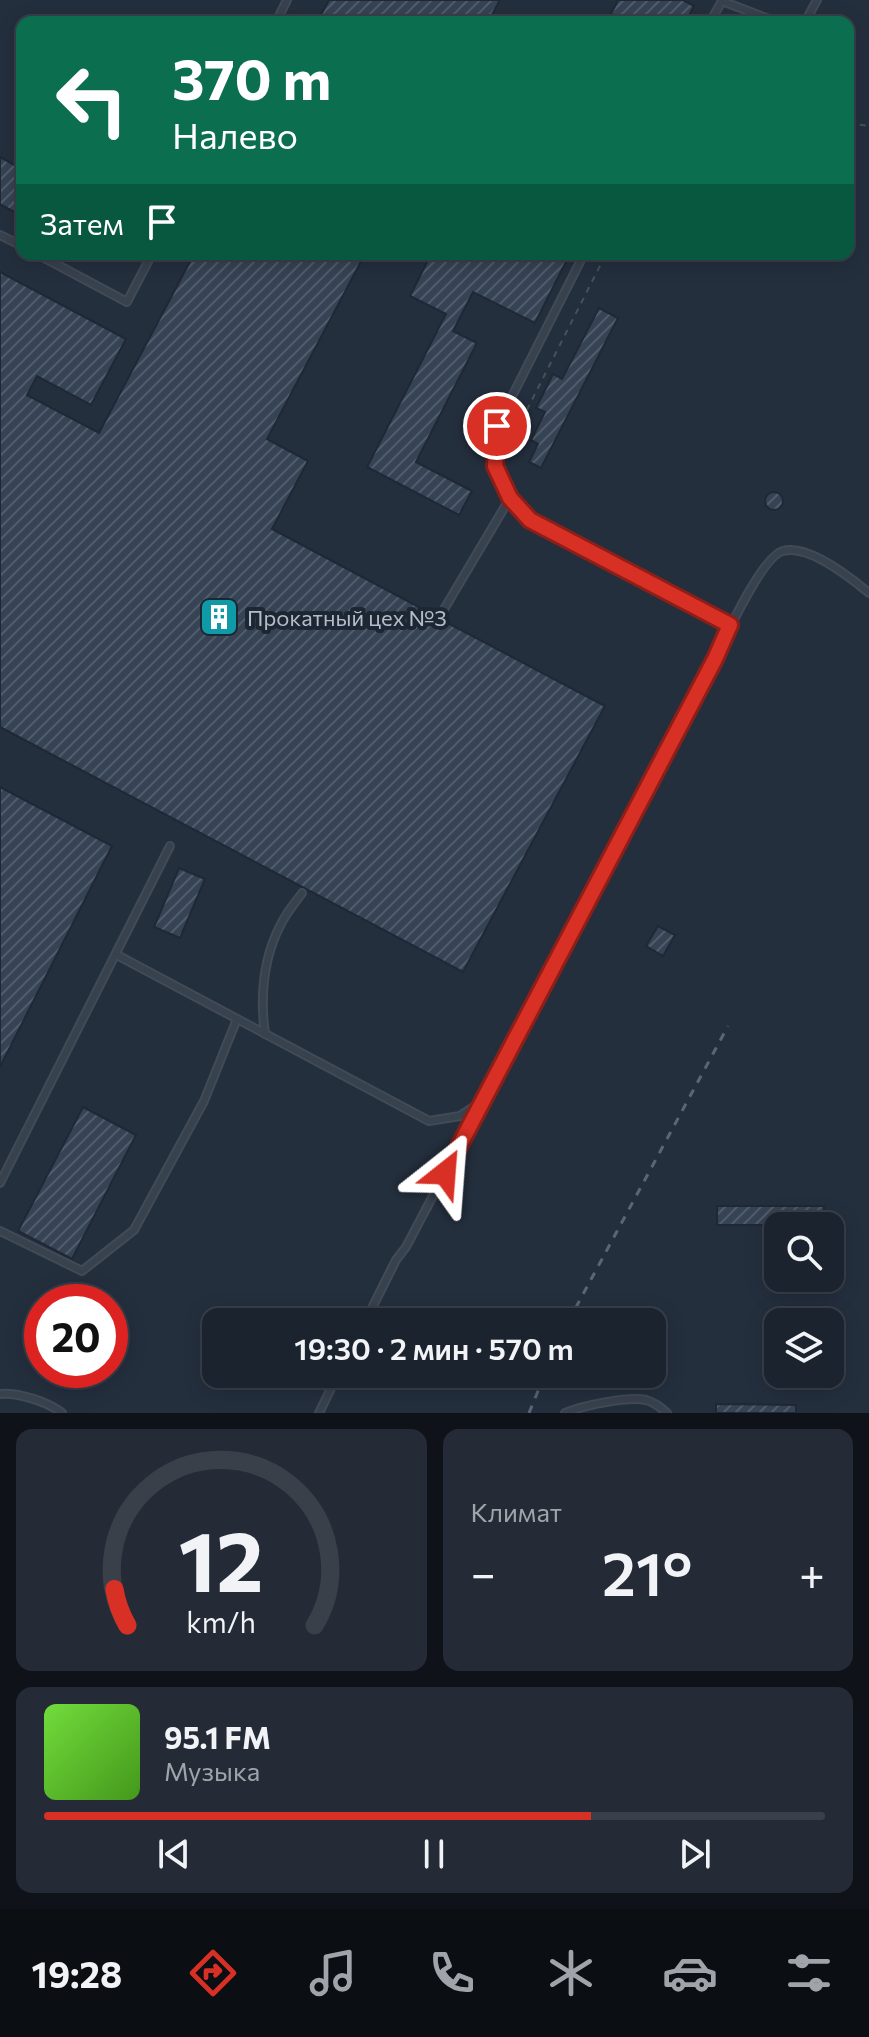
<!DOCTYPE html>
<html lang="ru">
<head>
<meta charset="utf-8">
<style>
  :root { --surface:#1b232e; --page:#242b36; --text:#f1f3f6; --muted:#a0a4aa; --line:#39404a; --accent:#d93025 }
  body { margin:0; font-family:Commissioner,sans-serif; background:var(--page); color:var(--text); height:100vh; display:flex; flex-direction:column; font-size:30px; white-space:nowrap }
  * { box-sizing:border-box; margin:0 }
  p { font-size:26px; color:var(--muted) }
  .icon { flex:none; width:44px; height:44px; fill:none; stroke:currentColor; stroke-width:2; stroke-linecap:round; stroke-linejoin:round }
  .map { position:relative; height:1413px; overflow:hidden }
  .drawer { display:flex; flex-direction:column; gap:16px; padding:16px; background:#0f1319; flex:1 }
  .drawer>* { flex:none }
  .hud { position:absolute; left:16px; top:16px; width:838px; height:244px; border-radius:16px; box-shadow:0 4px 20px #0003,0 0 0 2px var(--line); background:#0b6e4f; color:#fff; overflow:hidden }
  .fabs { position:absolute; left:764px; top:1212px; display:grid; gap:16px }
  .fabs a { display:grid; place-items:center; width:80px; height:80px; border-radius:16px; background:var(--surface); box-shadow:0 4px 20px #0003,0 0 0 2px var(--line); font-size:40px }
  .speed { position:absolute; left:24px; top:1284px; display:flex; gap:16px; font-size:40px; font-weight:700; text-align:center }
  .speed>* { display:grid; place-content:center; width:104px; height:104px; border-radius:50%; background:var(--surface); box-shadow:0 4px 20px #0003,0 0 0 2px var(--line); line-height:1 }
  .speed .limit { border:12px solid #d22; background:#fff; color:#111 }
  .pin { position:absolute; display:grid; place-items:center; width:68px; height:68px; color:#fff; margin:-34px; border:4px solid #fff; border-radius:50%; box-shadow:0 2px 8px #0007 }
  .me { position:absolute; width:88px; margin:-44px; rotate:28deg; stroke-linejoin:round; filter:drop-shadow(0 0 6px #0008) }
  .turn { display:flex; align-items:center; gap:28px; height:168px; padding:0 24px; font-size:36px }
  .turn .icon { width:104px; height:104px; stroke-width:2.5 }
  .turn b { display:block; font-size:56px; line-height:68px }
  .then { display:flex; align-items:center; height:76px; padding:0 24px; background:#0003; gap:16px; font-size:30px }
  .big { font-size:60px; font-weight:600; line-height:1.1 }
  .drawer .tile { flex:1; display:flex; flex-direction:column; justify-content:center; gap:12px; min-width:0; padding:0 28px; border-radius:16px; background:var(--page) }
  .drawer .dial { align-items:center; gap:0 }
  .dial svg { height:208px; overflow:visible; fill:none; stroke:var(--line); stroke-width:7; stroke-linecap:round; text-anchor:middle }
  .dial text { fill:var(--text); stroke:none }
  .song { display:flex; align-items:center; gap:24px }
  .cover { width:96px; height:96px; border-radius:12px; background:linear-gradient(135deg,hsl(100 70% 55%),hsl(100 70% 35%)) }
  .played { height:8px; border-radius:4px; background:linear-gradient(90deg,var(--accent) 70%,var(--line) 70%) }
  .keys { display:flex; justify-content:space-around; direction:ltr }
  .heat { display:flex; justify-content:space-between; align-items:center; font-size:44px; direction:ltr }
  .drawer .tiles { flex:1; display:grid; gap:16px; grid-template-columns:1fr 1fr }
  .tile:last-child { grid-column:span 2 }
  .trip { position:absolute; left:202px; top:1308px; width:464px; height:80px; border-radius:16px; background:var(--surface); box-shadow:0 4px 20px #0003,0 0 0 2px var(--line); font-weight:600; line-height:80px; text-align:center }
  .dock { display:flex; height:128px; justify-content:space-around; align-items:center; background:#0b0e12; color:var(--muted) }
  .dock .icon { width:56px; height:56px }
  .dock .selected { color:var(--accent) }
  .dock b { font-size:36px; color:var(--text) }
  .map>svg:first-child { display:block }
  .building { fill:url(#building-hatch); stroke:#1f2835; stroke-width:2 }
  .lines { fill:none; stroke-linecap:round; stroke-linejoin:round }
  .lane-casing { stroke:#414a57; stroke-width:10 }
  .path { stroke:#3f5557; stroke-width:2; stroke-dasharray:6 6; stroke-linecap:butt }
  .lane { stroke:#38414e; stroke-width:6 }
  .rail { stroke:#5a6575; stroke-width:3; stroke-dasharray:8 8; stroke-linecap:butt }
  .route-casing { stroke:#8d1f18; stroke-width:20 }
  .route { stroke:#d93025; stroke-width:14 }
  .labels { text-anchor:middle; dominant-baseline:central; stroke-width:8; stroke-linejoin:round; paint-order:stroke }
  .poi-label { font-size:22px; fill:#b4bcc9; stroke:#1d2633; text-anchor:start }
</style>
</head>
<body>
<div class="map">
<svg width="869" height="1413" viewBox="0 0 869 1413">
  <defs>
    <pattern id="building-hatch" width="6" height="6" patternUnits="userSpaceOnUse" patternTransform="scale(2)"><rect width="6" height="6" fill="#364354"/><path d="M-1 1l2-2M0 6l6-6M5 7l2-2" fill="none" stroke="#515c6b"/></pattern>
  </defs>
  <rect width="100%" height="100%" fill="#242f3e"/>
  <!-- building -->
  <g class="building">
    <polygon points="329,0 500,0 488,22 317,22"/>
    <polygon points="618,0 683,0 694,6 686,22 607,22"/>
    <polygon points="0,157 22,169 22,206 18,214 0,204"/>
    <polygon points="194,254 365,254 267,439 308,461 272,529 434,615 431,622 435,626 441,626 444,621 605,706 463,972 0,727 0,272 126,339 91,405 37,376 27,395 99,433"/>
    <polygon points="431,254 570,254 535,323 473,292 453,331 477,343 416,462 472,491 459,515 367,467 446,314 410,296"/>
    <polygon points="599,308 618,318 541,468 529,462 538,444 531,440 545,412 536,408 553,374 562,379"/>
    <circle cx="774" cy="501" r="9"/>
    <polygon points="0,787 112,846 0,1067"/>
    <polygon points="179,868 205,879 180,938 154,927"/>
    <polygon points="658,926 675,935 663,956 646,946"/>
    <polygon points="83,1107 136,1135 72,1259 18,1231"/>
    <rect x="717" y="1206" width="107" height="19"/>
    <polygon points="716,1404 796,1405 796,1413 716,1413"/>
  </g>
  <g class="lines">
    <defs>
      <g id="lane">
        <polyline points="276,22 287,0"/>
        <polyline points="710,22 722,1 777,22"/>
        <polyline points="805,22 817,0"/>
        <polyline points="0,235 22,246"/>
        <polyline points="37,254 127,302 152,254"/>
        <polyline points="584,254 497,426 495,466 510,498 530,520 730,625"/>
        <polyline points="437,621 510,498"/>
        <path d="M117 955 429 1121 460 1116 484 1100 715 659C725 638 762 556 783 551 808 544 851 578 869 593"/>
        <path d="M265 1034C260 996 263 958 281 924 286 913 295 903 302 893"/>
        <polyline points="0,1183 170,846"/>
        <polyline points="0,1231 82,1271 134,1230 204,1101 237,1019"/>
        <polyline points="365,1322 396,1260 406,1247 482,1103"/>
        <path d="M0 1394C18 1392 48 1402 62 1413"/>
        <polyline points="319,1413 338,1374"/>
        <path d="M565 1413C581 1406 628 1396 646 1400 654 1402 660 1407 667 1413"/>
      </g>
    </defs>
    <!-- lane casing -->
    <use href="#lane" class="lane-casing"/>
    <!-- path -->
    <g class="path">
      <polyline points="848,123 869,126"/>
      <polyline points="505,453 606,254"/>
    </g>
    <!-- lane -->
    <use href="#lane" class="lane"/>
    <!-- rail -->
    <g class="rail">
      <polyline points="568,1322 728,1026"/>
      <polyline points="529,1413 545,1374"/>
    </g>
  </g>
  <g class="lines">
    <defs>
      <polyline id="route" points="445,1173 715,659 730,625 530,520 510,498 495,466 497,426"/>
    </defs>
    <!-- route casing -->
    <use href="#route" class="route-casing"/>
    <!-- route -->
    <use href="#route" class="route"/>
  </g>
  <!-- icons -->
  <defs>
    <symbol id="building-square" viewBox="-11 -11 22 22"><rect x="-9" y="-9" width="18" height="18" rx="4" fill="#0f9aa8" stroke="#1d2633"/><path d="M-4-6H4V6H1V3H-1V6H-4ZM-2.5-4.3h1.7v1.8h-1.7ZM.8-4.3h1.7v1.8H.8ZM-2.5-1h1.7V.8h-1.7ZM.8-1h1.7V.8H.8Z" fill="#fff"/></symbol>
  </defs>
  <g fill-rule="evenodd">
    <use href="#building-square" x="197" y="595" width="44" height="44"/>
  </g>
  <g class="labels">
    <!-- poi labels -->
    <g class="poi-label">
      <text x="247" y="617">Прокатный цех №3</text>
    </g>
  </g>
</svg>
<div class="fabs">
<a><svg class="icon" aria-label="search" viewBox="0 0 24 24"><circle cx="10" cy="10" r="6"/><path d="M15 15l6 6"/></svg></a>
<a><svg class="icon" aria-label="layers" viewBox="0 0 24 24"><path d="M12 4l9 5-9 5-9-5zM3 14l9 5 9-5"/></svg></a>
</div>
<div class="speed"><div class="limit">20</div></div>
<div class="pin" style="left:497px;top:426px;background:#d93025"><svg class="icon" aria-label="arrive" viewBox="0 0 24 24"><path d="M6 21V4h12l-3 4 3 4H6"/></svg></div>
<svg class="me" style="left:445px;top:1173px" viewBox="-20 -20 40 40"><path d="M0-17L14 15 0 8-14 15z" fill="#d93025" stroke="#fff" stroke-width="4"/></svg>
<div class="trip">19:30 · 2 мин · 570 m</div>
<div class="hud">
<div class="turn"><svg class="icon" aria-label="left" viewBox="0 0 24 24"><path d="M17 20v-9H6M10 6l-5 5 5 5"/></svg><div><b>370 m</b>Налево</div></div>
<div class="then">Затем<svg class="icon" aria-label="arrive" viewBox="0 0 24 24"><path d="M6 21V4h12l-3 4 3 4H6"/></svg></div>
</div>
</div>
<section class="drawer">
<div class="tiles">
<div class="tile dial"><svg viewBox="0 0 100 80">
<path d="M14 69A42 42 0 1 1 86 69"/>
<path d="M14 69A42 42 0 0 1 9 55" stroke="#d93025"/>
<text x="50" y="56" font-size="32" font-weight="700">12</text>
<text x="50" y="72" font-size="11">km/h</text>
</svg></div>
<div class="tile"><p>Климат</p>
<div class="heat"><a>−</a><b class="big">21°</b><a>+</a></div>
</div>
<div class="tile">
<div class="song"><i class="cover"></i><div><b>95.1 FM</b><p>Музыка</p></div></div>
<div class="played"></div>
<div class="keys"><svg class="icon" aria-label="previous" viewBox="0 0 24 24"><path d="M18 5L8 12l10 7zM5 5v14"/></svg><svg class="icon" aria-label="pause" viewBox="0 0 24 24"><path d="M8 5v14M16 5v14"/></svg><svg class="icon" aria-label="next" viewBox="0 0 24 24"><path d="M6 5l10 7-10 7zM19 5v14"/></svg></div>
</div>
</div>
</section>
<nav class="dock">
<b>19:28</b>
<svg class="icon selected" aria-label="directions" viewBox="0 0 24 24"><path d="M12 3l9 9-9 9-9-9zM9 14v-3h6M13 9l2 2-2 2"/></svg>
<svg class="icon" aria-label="music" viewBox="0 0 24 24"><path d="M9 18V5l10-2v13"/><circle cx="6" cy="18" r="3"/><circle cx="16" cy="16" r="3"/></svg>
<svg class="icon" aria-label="phone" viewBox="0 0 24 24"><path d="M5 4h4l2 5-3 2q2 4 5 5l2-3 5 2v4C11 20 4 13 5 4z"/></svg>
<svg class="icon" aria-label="climate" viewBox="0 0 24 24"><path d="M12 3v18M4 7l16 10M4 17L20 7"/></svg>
<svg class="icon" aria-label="car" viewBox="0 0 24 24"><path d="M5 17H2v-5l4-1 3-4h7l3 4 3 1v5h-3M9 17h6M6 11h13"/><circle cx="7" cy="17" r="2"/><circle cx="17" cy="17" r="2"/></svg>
<svg class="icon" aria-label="filters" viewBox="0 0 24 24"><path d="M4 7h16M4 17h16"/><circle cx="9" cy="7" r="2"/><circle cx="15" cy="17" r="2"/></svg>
</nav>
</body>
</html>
